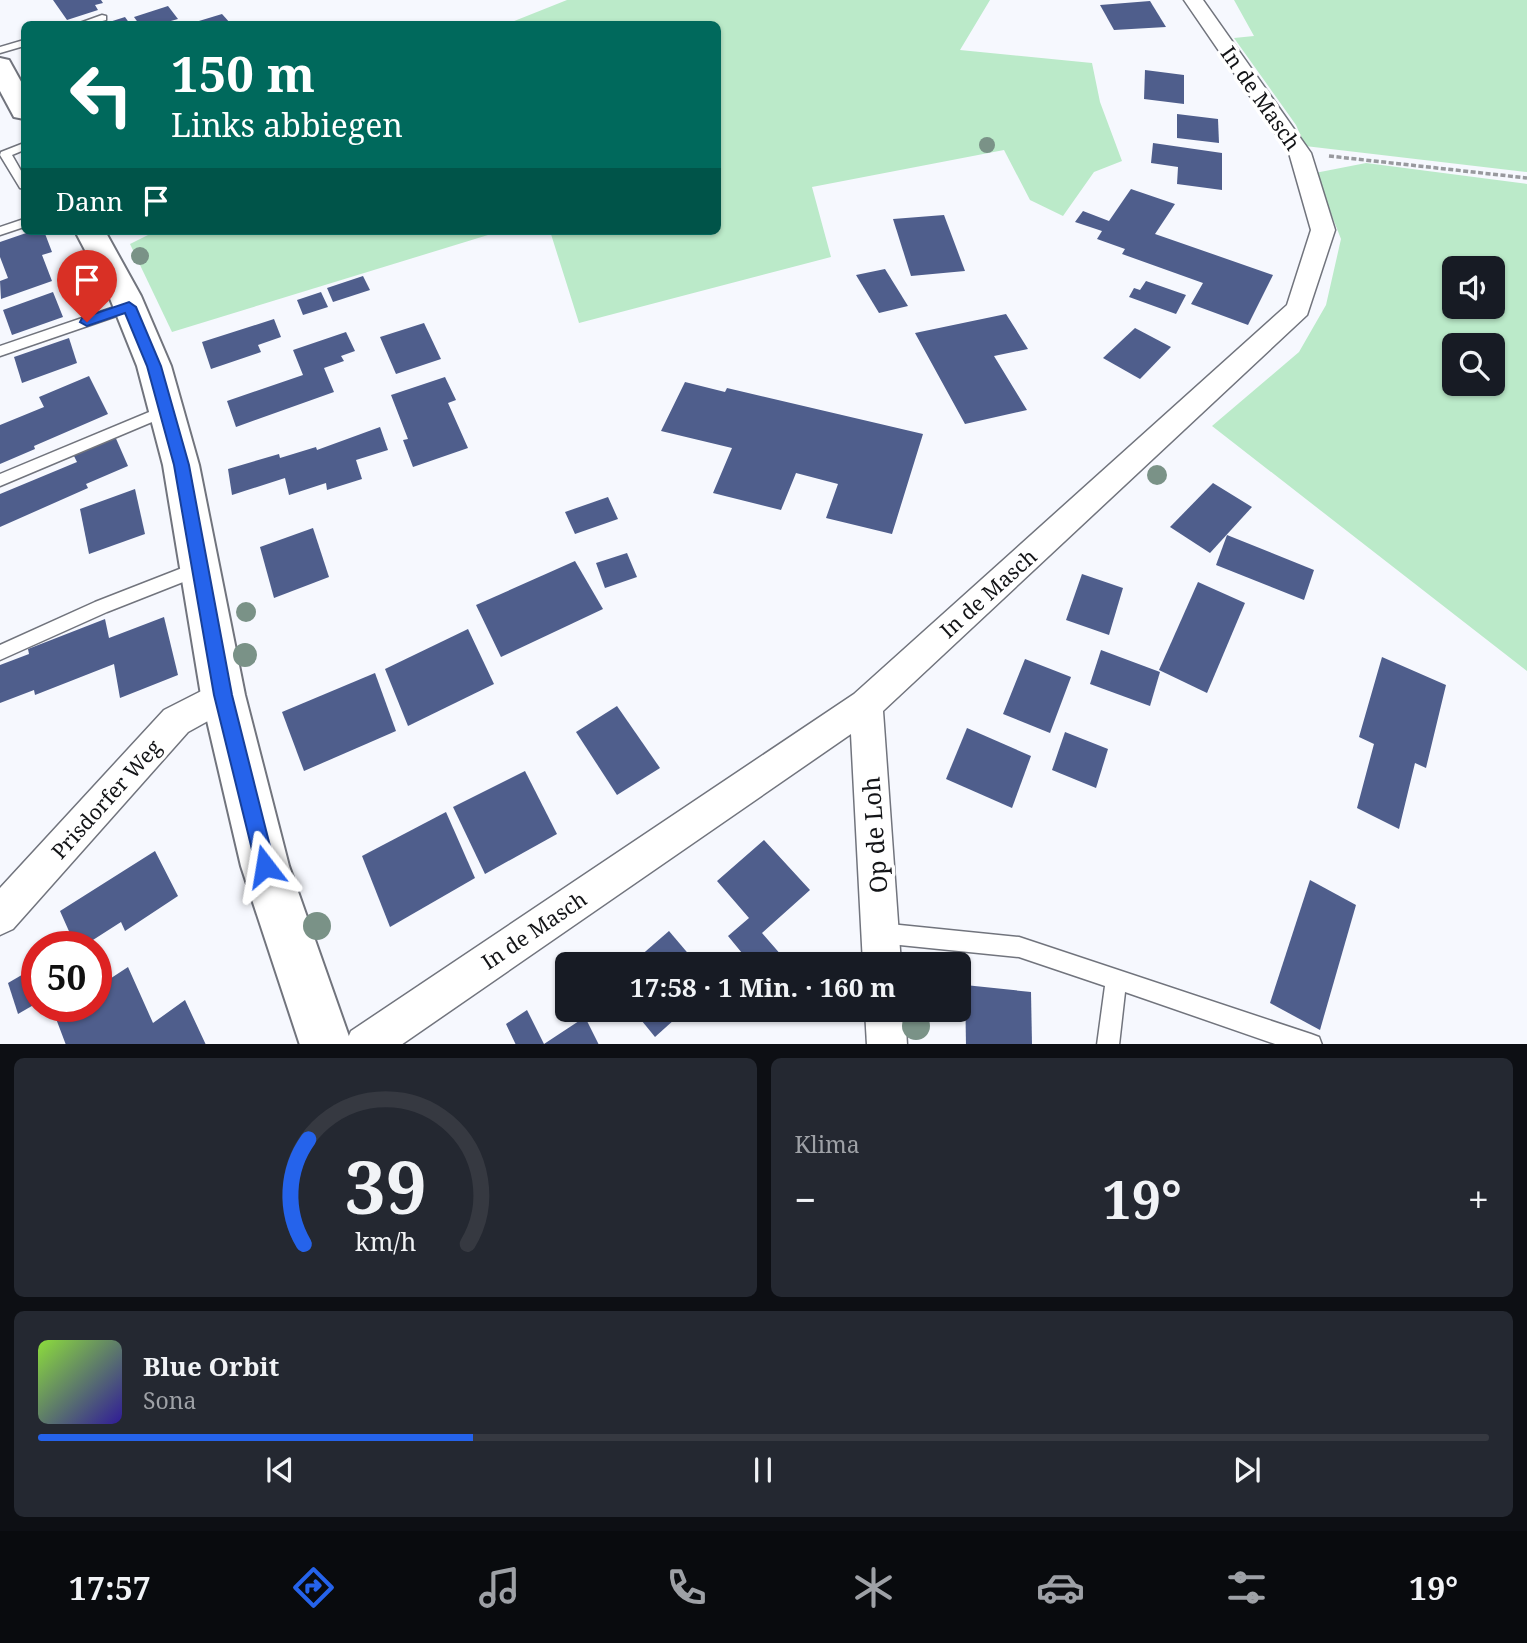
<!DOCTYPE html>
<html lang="de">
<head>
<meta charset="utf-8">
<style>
  :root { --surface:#171b24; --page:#242831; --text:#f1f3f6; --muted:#9ea1a6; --line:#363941; --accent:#2563eb }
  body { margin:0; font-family:"Noto Serif",serif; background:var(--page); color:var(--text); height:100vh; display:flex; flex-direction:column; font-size:26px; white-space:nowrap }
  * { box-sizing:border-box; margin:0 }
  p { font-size:23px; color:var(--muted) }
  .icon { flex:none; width:38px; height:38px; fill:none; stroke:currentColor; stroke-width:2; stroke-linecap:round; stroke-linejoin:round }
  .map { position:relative; height:1044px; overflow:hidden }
  .side { display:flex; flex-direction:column; gap:14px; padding:14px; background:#0d0f14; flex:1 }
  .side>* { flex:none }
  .banner { position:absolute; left:21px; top:21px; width:700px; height:214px; border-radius:10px; box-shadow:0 2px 5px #0004; background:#00695c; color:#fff; overflow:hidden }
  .controls { position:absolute; left:1442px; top:256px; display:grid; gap:14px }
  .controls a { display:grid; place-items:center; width:63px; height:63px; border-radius:10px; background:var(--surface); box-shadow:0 2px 5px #0004; font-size:35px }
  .speed { position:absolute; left:21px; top:931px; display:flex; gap:14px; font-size:35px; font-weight:700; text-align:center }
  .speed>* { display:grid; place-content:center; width:91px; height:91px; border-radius:50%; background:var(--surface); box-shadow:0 2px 5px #0004; line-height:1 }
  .speed .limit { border:10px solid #d22; background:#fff; color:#111 }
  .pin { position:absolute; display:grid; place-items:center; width:60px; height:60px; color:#fff; margin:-72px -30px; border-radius:50% 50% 50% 0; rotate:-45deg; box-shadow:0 0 7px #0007 }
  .pin .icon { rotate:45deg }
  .me { position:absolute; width:77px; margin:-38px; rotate:346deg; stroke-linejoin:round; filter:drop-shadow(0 0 5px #0008) }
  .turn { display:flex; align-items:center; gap:24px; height:147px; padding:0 35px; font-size:32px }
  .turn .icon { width:91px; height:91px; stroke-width:2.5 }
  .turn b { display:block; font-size:49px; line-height:60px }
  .then { display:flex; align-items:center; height:66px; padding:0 35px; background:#0003; gap:14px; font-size:26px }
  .big { font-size:52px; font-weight:700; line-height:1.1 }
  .side .card { flex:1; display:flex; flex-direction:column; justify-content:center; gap:10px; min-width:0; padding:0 24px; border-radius:10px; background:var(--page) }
  .side .dial { align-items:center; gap:0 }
  .dial svg { height:182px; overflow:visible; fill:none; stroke:var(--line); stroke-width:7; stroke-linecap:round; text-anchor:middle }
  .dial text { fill:var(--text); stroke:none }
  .song { display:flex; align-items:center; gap:21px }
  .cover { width:84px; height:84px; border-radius:10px; background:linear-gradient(135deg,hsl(90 70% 55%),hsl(250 70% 35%)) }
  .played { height:7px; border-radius:4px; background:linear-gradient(90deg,var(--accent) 30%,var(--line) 30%) }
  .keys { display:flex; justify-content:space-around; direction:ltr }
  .heat { display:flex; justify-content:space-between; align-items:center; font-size:38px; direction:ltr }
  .side .tiles { flex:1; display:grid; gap:14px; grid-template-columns:1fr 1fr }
  .card:last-child { grid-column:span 2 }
  .trip { position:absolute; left:555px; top:952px; width:416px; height:70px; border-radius:10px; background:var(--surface); box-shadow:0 2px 5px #0004; font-weight:700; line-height:70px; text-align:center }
  .tabs { display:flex; height:112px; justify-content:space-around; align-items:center; background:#090b0e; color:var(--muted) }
  .tabs .icon { width:49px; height:49px }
  .tabs .selected { color:var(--accent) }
  .tabs b { font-size:32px; color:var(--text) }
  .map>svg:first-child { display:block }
  .green { fill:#bbeac9; fill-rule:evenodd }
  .building { fill:#4f5e8c }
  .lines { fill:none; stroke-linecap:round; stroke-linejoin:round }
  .lane-casing { stroke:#71747d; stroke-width:3 }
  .street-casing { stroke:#71747d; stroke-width:3 }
  .secondary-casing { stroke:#71747d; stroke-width:4 }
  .path { stroke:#98999e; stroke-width:3.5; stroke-dasharray:5 2.5; stroke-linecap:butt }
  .lane { fill:#fff; fill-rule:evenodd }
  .street { fill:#fff; fill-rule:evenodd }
  .secondary { fill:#fff; fill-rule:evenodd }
  .tree { fill:#7a9287 }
  .route { fill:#2563eb; stroke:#184099; stroke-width:2 }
  .labels { text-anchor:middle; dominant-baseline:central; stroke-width:7; stroke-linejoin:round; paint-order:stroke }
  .street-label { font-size:21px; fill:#131417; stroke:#fff }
  .near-street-label { font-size:24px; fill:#131417; stroke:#fff }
</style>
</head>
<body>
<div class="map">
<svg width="1527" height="1045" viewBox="0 0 1527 1045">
  <rect width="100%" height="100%" fill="#f6f8fe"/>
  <!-- green -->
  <g class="green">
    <polygon points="567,0 990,0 960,50 1092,63 1100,102 1122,161 1094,172 1063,216 1030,200 1004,150 812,187 831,257 579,323 550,231 718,231 718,24 507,24"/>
    <polygon points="1234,0 1527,0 1527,172 1305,146 1296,125 1234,38 1254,36"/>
    <path d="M1366 163 1527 184V671L1212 426 1299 352 1326 305 1341 239 1315 173ZM1454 268H1493V306H1454ZM1454 345H1493V383H1454Z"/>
    <polygon points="156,231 501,231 172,332 130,244"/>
  </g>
  <!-- building -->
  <g class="building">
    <polygon points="53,0 101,0 103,3 95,5 98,10 67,20"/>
    <polygon points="1150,1 1166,27 1114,30 1100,5"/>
    <polygon points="168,6 178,19 160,24 139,24 134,17"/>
    <polygon points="222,14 231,24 189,24"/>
    <polygon points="125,17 130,24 103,24"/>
    <polygon points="1145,70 1184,75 1184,104 1144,99"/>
    <polygon points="1177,114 1218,119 1219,143 1177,138"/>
    <polygon points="1153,143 1222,153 1222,190 1177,184 1178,167 1151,163"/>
    <polygon points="1131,189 1175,204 1155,234 1273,275 1248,325 1191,304 1203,283 1122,254 1125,249 1097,239 1102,231 1075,222 1083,211 1109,221"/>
    <polygon points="944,215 965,271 911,276 893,219"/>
    <polygon points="32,231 44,231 52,252 42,255 52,281 1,299 0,281 8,278 0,257 0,242"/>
    <polygon points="885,269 908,306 879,313 856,275"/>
    <polygon points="363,276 370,290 333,302 327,288"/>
    <polygon points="1146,281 1186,295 1176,314 1129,297 1134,288 1140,290"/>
    <polygon points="53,292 63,317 12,335 3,310"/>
    <polygon points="321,292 328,307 303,315 297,300"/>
    <polygon points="1006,314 1028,349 994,356 1027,410 965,424 915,333"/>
    <polygon points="274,319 281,337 258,345 261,352 211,369 202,342"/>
    <polygon points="424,323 441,359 396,374 380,337"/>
    <polygon points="1135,328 1171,347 1140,379 1103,358"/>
    <polygon points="346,332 355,351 341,356 344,361 324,368 334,392 236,427 227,401 303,375 293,350"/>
    <polygon points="69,338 77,363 22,383 14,357"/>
    <polygon points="89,376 108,414 34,446 35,449 0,464 0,425 44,407 39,397"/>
    <polygon points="445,377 456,400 448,403 468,448 413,467 403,440 408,439 391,395"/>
    <polygon points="685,382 725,392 727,388 923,434 892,534 826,518 838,484 796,473 781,510 713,493 732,448 661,431"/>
    <polygon points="380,427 388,450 356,460 362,479 327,490 326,483 289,495 285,478 232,495 228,469 279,454 280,458 316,447 317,450"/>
    <polygon points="114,434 128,466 86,484 88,488 0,527 0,494 77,462 72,452"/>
    <polygon points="1213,483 1252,507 1210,553 1170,527"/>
    <polygon points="135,489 145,534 89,554 80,509"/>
    <polygon points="608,497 618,519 575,534 565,512"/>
    <polygon points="313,528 329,577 274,598 260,547"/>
    <polygon points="1227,535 1314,570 1304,600 1216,565"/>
    <polygon points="627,553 637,577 605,588 596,563"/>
    <polygon points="575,561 603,609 501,657 476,605"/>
    <polygon points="1082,574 1123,588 1109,635 1066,620"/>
    <polygon points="1198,582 1245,603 1207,693 1159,670"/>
    <polygon points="164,617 178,675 120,698 114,664 35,695 34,690 0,703 0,665 29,654 28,649 105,619 109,638"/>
    <polygon points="468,629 494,684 408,726 385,669"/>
    <polygon points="1101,650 1160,672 1150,706 1090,684"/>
    <polygon points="1382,657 1446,685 1426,768 1415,763 1399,829 1357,808 1374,744 1359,737"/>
    <polygon points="1025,659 1071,677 1050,733 1003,714"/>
    <polygon points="375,673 396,731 304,771 282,712"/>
    <polygon points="617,706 660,768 617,795 576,732"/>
    <polygon points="967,728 1031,756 1012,808 946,779"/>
    <polygon points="1065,732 1108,749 1096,788 1052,770"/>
    <polygon points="525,771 557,834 485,874 453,807"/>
    <polygon points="446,812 475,878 390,927 362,856"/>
    <polygon points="764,840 810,890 762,933 789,964 751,964 728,936 749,918 717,881"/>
    <polygon points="155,851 178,896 125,931 121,922 82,947 76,947 60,911"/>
    <polygon points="1310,880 1356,905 1320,1030 1270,1003"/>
    <polygon points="669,931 697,964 631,964"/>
    <polygon points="128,967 153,1023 185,1000 206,1045 66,1045 55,1016 69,1006 96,1006 96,988"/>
    <polygon points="32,969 37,984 37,1003 18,1014 8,983"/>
    <polygon points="965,985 1031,992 1032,1045 966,1045"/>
    <polygon points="527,1010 544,1044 585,1017 599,1045 516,1045 506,1024"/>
    <polygon points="633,1010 685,1010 655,1037"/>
  </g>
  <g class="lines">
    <defs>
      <g id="lane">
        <polygon points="102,15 106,16 106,20 91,24 77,24"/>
        <polygon points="24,40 24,46 0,53 0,47"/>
        <polygon points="24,143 24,150 12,155 24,176 24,189 20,188 0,155 1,152"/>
        <polygon points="24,219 24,227 0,235 0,227"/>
        <polygon points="129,302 136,307 134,310 0,356 0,346"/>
        <polygon points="166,405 173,410 171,414 0,486 0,474"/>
        <polygon points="200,561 206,563 208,568 206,573 107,612 0,660 0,645 95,602"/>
        <polygon points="880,923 1019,937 1311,1034 1319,1037 1322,1045 1278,1045 1125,992 1119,1045 1097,1045 1105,986 1019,957 880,943 873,940 870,933 873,926"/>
      </g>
      <g id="street">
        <polygon points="1184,0 1203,0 1311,153 1335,230 1307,315 883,711 901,964 863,964 851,734 401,1045 345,1045 351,1031 854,694 1287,305 1311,230 1289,153"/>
        <polygon points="223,680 235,684 240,695 235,706 188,732 13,929 0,935 0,888 164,710"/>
        <polygon points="865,1010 905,1010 907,1045 867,1045"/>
      </g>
      <g id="secondary">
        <polygon points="0,58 9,60 24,87 24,119 14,117 0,91"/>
        <polygon points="75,231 105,231 141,296 171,366 199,465 245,695 289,866 352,1045 300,1045 241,866 201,695 163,465 137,366 109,296"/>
      </g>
    </defs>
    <!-- lane casing -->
    <use href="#lane" class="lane-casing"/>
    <!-- street casing -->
    <use href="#street" class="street-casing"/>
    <!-- secondary casing -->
    <use href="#secondary" class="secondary-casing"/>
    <!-- path -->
    <polyline class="path" points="1329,156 1527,178"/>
    <!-- lane -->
    <use href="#lane" class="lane"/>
    <!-- street -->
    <use href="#street" class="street"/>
    <!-- secondary -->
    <use href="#secondary" class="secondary"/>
  </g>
  <!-- trees -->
  <g class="tree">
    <circle cx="987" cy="145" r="8"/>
    <circle cx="140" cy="256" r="9"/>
    <circle cx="1157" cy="475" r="10"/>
    <circle cx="246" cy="612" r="10"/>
    <circle cx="245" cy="655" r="12"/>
    <circle cx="317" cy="926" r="14"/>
    <circle cx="916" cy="1026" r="14"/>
  </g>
  <!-- route -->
  <polygon class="route" points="129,302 136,307 161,366 189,465 232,695 275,866 272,873 265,876 258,873 256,866 214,695 174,465 147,366 125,313 87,326 80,322 82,318"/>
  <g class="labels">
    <!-- street labels -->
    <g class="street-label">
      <text transform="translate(1261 98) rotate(55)">In de Masch</text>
      <text transform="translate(988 593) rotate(-42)">In de Masch</text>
      <text transform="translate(106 799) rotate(-48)">Prisdorfer Weg</text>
      <text transform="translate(534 930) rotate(-34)">In de Masch</text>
    </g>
    <!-- near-street labels -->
    <g class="near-street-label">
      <text transform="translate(874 835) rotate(-94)">Op de Loh</text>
    </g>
  </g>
</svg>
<div class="controls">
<a><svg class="icon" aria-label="sound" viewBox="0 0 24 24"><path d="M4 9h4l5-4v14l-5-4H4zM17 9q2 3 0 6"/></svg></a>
<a><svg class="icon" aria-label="search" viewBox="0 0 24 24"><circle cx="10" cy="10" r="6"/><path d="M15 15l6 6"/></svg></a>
</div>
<div class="speed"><div class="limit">50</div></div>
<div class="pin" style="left:87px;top:322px;background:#d93025"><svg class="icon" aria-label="arrive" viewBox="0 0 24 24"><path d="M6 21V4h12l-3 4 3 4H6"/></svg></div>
<svg class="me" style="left:265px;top:866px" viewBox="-20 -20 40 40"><path d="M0-17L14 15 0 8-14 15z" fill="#2563eb" stroke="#fff" stroke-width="4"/></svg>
<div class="trip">17:58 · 1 Min. · 160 m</div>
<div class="banner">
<div class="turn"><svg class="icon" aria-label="left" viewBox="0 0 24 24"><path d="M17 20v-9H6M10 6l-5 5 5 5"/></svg><div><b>150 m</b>Links abbiegen</div></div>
<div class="then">Dann<svg class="icon" aria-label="arrive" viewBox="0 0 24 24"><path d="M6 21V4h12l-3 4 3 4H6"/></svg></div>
</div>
</div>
<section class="side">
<div class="tiles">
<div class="card dial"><svg viewBox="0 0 100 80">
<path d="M14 69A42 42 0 1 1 86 69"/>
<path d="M14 69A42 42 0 0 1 16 23" stroke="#2563eb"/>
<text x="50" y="56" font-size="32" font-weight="700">39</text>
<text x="50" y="72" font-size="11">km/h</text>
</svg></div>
<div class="card"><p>Klima</p>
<div class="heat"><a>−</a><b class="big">19°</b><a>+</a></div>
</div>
<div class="card">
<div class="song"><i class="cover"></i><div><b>Blue Orbit</b><p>Sona</p></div></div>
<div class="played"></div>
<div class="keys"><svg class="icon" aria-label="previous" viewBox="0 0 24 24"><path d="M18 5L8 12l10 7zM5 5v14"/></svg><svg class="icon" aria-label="pause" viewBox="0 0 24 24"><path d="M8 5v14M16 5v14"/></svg><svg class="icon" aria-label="next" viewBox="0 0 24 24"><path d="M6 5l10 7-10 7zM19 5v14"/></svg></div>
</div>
</div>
</section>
<nav class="tabs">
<b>17:57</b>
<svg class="icon selected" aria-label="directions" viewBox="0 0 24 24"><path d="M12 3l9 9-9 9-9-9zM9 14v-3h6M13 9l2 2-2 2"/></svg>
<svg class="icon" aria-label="music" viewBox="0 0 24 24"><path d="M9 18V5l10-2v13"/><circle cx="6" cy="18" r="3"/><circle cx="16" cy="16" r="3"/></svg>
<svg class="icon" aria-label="phone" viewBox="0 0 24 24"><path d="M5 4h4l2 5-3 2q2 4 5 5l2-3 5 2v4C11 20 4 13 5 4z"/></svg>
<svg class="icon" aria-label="climate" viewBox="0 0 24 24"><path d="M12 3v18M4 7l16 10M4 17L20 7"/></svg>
<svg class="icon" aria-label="car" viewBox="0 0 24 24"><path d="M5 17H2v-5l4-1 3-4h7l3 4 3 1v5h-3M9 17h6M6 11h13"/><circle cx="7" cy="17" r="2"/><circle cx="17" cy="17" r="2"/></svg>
<svg class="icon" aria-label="filters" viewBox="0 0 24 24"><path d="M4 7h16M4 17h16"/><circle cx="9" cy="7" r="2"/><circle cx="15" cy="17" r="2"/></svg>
<b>19°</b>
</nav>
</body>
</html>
